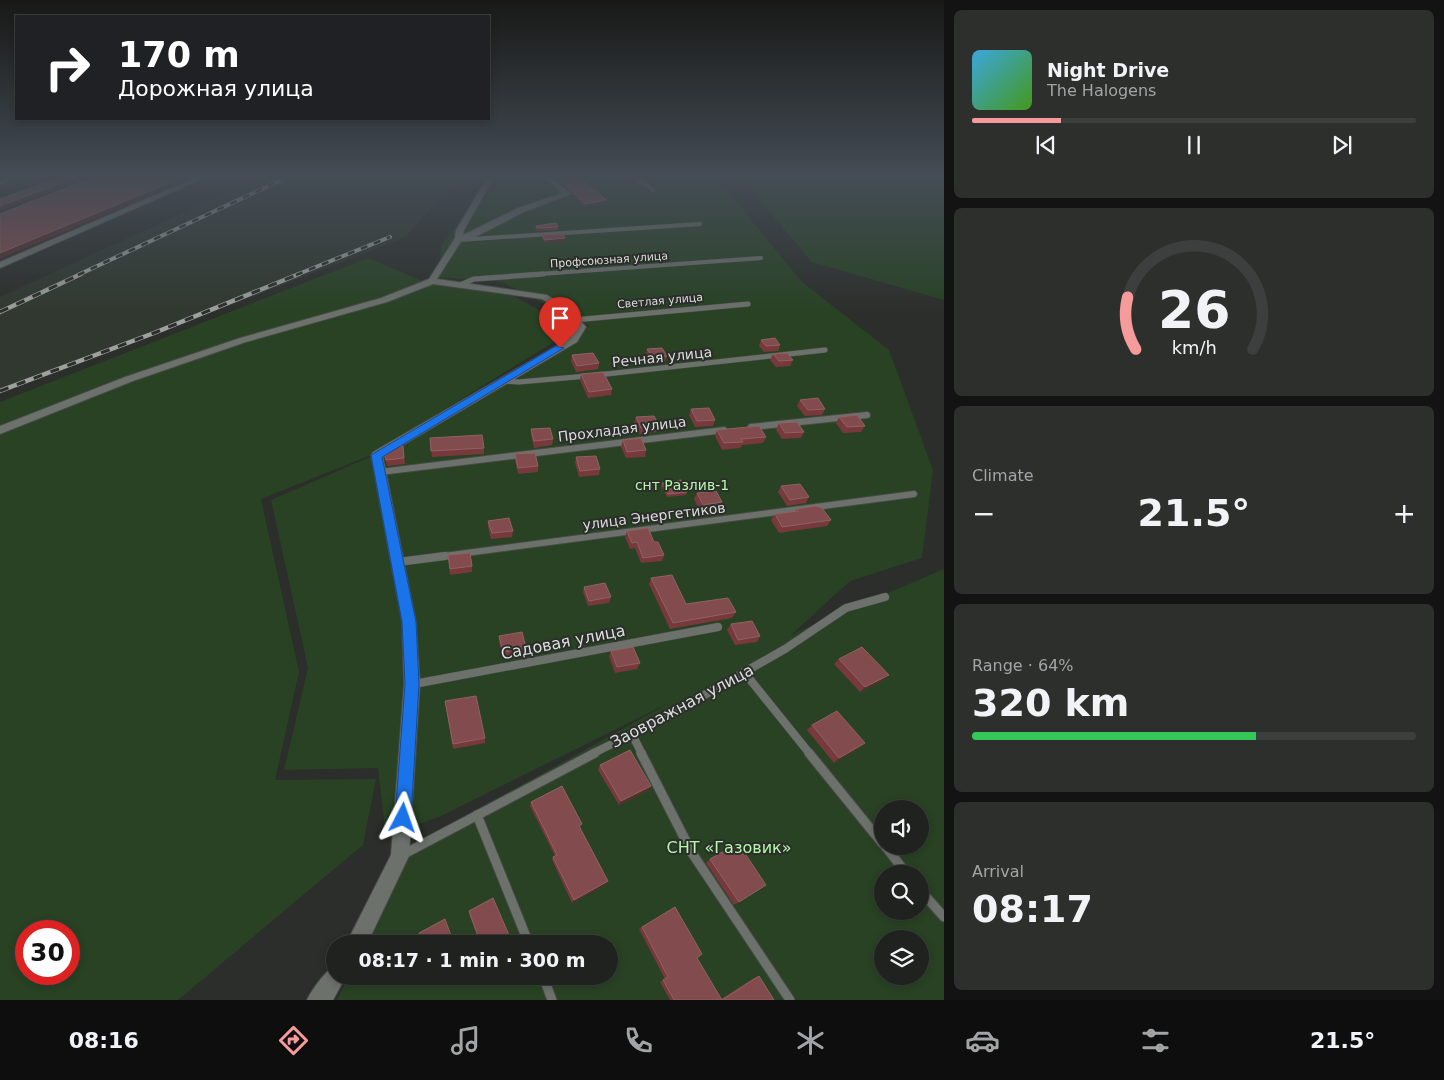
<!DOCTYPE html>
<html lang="en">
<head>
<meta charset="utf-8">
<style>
  :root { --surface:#202220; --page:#2d2f2d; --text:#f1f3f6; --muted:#a2a4a5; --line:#3d3f3e; --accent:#f59b9b }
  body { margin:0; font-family:"DejaVu Sans",sans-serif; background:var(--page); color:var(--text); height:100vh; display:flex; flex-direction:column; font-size:19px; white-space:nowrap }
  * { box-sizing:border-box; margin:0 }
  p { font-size:16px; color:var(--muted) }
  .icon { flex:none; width:28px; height:28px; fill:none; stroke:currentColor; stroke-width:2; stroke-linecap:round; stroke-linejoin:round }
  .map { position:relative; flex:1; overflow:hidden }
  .side { display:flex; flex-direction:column; gap:10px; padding:10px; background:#121312; width:500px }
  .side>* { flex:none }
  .hud { position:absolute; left:15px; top:15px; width:475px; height:105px; border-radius:0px; box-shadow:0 2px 8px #0003,0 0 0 1px var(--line); background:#202124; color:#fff; overflow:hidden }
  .tools { position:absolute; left:874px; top:800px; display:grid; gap:10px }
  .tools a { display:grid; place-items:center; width:55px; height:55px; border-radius:50%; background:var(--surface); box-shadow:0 2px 8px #0003,0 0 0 1px var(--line); font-size:25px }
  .speed { position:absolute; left:15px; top:920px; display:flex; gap:10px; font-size:25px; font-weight:700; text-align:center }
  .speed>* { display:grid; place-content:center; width:65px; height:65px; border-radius:50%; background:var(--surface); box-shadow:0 2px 8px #0003,0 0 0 1px var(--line); line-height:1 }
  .speed .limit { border:8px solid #d22; background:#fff; color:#111 }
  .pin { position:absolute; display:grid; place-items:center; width:42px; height:42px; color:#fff; margin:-51px -21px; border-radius:50% 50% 50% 0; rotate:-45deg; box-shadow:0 0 5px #0007 }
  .pin .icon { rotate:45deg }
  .me { position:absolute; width:55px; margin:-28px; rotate:4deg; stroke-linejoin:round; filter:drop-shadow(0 0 4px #0008) }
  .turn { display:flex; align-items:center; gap:18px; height:105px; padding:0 20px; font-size:22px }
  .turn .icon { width:65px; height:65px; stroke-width:2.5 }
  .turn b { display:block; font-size:35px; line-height:42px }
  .big { font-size:38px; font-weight:600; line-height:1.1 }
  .side .widget { flex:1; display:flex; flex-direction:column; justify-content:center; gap:8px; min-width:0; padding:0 18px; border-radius:8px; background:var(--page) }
  .side .dial { align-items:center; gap:0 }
  .dial svg { height:130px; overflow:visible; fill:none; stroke:var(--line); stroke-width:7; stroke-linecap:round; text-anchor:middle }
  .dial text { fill:var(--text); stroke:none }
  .song { display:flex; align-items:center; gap:15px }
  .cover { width:60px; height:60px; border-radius:8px; background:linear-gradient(135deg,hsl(200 70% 55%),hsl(100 70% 35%)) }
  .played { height:5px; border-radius:2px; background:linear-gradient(90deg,var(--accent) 20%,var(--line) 20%) }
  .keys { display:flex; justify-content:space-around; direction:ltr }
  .heat { display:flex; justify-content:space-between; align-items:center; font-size:28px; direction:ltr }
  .charge { height:8px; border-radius:4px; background:linear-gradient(90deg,#34c759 64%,var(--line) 0) }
  .trip { position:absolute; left:326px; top:935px; width:292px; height:50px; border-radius:25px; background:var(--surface); box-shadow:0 2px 8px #0003,0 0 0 1px var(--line); font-weight:600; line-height:50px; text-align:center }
  .menu { display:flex; height:80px; justify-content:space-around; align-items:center; background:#0d0e0d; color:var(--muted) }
  .menu .icon { width:35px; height:35px }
  .menu .selected { color:var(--accent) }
  .menu b { font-size:22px; color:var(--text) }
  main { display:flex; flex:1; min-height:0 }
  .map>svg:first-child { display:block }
  .built { fill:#30382f }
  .green { fill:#284223; fill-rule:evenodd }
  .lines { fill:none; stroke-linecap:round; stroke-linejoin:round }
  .service-far4-casing { stroke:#474a46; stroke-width:4.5 }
  .service-far3-casing { stroke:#474a46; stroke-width:6 }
  .service-far2-casing { stroke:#474a46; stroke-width:8 }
  .service-far1-casing { stroke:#474a46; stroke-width:9 }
  .service-casing { stroke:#474a46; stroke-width:11 }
  .minor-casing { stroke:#474a46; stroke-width:2 }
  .service-far4 { stroke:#6c716c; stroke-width:4 }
  .service-far3 { stroke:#6c716c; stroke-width:5 }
  .service-far2 { stroke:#6c716c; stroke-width:6 }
  .service-far1 { stroke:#6c716c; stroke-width:8 }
  .service { stroke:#6c716c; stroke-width:9 }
  .minor { fill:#6c716c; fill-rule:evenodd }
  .rail-far1-casing { stroke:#9ea19e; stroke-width:4 }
  .rail-casing { stroke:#9ea19e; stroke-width:4.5 }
  .rail-far1 { stroke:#2b2e2a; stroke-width:2.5; stroke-dasharray:7; stroke-linecap:butt }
  .rail { stroke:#2b2e2a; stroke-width:3; stroke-dasharray:9; stroke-linecap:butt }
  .wall { fill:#77393c }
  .shaded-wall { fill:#542d2e }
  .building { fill:#824b4d; stroke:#906263 }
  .route { fill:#1a73e8; stroke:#114b97 }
  .labels { text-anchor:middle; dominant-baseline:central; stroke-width:4; stroke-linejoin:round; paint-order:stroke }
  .far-street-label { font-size:11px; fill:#daddda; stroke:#2b2e2a }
  .street-label { font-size:14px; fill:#daddda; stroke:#2b2e2a }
  .park-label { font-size:14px; fill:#b4f8a8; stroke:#2b2e2a }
  .near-street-label { font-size:16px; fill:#daddda; stroke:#2b2e2a }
  .near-park-label { font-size:16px; fill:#b4f8a8; stroke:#2b2e2a }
</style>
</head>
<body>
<main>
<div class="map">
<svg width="944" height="1000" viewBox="0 0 944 1000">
  <rect width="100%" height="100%" fill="#2b2e2a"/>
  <!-- built -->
  <g class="built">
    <polygon points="0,175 43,175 0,190"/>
    <polygon points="265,175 463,175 404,238 0,394 0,297"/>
  </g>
  <!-- green -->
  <g class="green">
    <path d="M489 175H714L802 282 889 350 933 470 922 558 850 581 790 636 766 649 799 631 944 569V1000H337L349 976H610V944H365L415 844 671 702 441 816 386 836 378 768 284 770 308 668 271 500 372 456 589 326 502 282 439 277 441 246 492 178ZM882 809H920V846H882ZM882 874H920V911H882ZM882 939H920V976H882Z"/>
    <polygon points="738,175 944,175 944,300 812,262"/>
    <path d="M368 258 423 281 513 296 575 329 369 456 261 499 299 672 275 780 376 779 363 845 178 1000H0V402ZM26 931H69V974H26Z"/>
  </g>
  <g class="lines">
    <defs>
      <g id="service-far4">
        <polyline points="634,175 653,190"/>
        <polyline points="0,183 6,181 8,175"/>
        <polyline points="458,240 700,224"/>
        <polyline points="526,275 761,258"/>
      </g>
      <g id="service-far3">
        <polyline points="460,285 474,279 543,274"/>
        <polyline points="574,320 748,304"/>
        <polyline points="597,375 825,350"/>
        <polyline points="503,381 519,382 587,376"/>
      </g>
      <g id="service-far2">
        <polyline points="751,427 867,415"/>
        <polyline points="380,472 724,430"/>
        <polyline points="436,557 914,494"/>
      </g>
      <g id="service-far1">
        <polyline points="398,562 445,556"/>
        <polyline points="744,672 810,754"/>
        <polyline points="414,684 718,627"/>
        <polyline points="632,734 642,754"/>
        <polyline points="592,754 671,714 785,649 846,608 885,597"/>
      </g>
      <g id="service">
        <polyline points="641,753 692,853 790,1000"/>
        <polyline points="809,753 882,843"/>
        <polyline points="477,815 529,944"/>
        <polyline points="885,846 907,874"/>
        <polyline points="404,854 595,753"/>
        <polyline points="920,890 944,917"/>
        <polyline points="543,976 552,1000"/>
      </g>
      <g id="minor">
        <polygon points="202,175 211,175 0,268 0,262"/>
        <polygon points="484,175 492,175 494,177 464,230 463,235 518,208 562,193 541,175 548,175 571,194 524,212 475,237 462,240 437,279 547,295 571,310 586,327 577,342 383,457 416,622 420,684 409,856 367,944 346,944 391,855 404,684 402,622 371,455 373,452 570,338 576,327 565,314 542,299 433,284 387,302 246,342 133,381 0,434 0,426 125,377 240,338 381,298 429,279 455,238 456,230 487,178"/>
        <path d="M335 966V976H346L333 1000H307C311 991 326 970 335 966Z"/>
      </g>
    </defs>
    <!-- service-far4 casing -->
    <use href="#service-far4" class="service-far4-casing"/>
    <!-- service-far3 casing -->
    <use href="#service-far3" class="service-far3-casing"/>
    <!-- service-far2 casing -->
    <use href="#service-far2" class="service-far2-casing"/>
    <!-- service-far1 casing -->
    <use href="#service-far1" class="service-far1-casing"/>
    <!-- service casing -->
    <use href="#service" class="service-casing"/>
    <!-- minor casing -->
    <use href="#minor" class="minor-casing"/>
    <!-- service-far4 -->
    <use href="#service-far4" class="service-far4"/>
    <!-- service-far3 -->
    <use href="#service-far3" class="service-far3"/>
    <!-- service-far2 -->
    <use href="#service-far2" class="service-far2"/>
    <!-- service-far1 -->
    <use href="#service-far1" class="service-far1"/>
    <!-- service -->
    <use href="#service" class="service"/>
    <!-- minor -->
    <use href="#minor" class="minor"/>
    <defs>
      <g id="rail-far1">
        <polyline points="78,275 292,175"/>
        <polyline points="296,275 390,237"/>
      </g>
      <g id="rail">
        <polyline points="0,312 81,274"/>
        <polyline points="0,391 154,333 299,274"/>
      </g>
    </defs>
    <!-- rail-far1 casing -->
    <use href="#rail-far1" class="rail-far1-casing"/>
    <!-- rail casing -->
    <use href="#rail" class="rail-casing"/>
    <!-- rail-far1 -->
    <use href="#rail-far1" class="rail-far1"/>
    <!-- rail -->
    <use href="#rail" class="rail"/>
  </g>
  <!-- wall -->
  <g class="wall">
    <polygon points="554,175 606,203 585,207 554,177"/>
    <polygon points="624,175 632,175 642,183 642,186 640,186"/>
    <polygon points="640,175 650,175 657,184 652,184"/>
    <polygon points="536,226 558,227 558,230 537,231 535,228"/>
    <polygon points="542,235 565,241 545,243 542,238"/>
    <polygon points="761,340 780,345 778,351 764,352 759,346"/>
    <polygon points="647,349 667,356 665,362 651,364 646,355"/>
    <polygon points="773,354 793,360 790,366 776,367 770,360"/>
    <polygon points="572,355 599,363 598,369 576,372 571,361"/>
    <polygon points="581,374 612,389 611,395 588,398 580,380"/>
    <polygon points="800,400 825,409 822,415 805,416 797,406"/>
    <polygon points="691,409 715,420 713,426 695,427 689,415"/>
    <polygon points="636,417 659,426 657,432 639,434 634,423"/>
    <polygon points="839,417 865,426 861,432 843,433 836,423"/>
    <polygon points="779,423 804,432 801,438 782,439 776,430"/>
    <polygon points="531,429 553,439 552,445 534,448 531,435"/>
    <polygon points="717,430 766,437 763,443 742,445 740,448 722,450 715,436"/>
    <polygon points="430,438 484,448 484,454 432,457"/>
    <polygon points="623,440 646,450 645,457 626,458 621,447"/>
    <polygon points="403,446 405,464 387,466 384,452"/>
    <polygon points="515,454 538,466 538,472 518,474 515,460"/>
    <polygon points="576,457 600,469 599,475 579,477 575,463"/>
    <polygon points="662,483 687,492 686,495 667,497 661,486"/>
    <polygon points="781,486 809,497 806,503 787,506 778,492"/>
    <polygon points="697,493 722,502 720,508 700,511 694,499"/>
    <polygon points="796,509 831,520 827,526 779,533 771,520 775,514 795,512"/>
    <polygon points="488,521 513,531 512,537 491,539 488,527"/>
    <polygon points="627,531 654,542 664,555 662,561 641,563 635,548 630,549 625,537"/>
    <polygon points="448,555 472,566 472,572 450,575"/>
    <polygon points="651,578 686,604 736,612 732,618 670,629 649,584"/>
    <polygon points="584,587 611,597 609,603 588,606 583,592"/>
    <polygon points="731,624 760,636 757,642 735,645 727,630"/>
    <polygon points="499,636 526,648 525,654 503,657 499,642"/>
    <polygon points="611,651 640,663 637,669 615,673 609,656"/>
    <polygon points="839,659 883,680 860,692 834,664"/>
    <polygon points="445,701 485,738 485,743 453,749"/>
    <polygon points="812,725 865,743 859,748 834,763 807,730"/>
    <polygon points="600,765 649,790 619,805 598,770"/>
    <polygon points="531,802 581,828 580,828 608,881 606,884 572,903 552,860 553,857 555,856 530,806"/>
    <polygon points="710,859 766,885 734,905 706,863"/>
    <polygon points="469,911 512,944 480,944 469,914"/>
    <polygon points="642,927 697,958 721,999 754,978 759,976 774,1000 670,1000 660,982 665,979 639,929"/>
  </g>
  <!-- shaded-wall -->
  <g class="shaded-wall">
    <polygon points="83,175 97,175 0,211 0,206"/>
    <polygon points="188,175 199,175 0,259 0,253"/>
    <polygon points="657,181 657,184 652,184 652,182"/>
    <polygon points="607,200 606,203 585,207 586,204"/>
    <polygon points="565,238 565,241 545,243 545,240"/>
    <polygon points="889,675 883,680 860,692 865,687"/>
    <polygon points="865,743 859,748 834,763 839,758"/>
    <polygon points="651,786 649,790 619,805 621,801"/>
    <polygon points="608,881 606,884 572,903 574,900"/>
    <polygon points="444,976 448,976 436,983 436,981"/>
  </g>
  <!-- building -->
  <g class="building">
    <polygon points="66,175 83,175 0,206 0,199"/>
    <polygon points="99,175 188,175 0,253 0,214"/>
    <polygon points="554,175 576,175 607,200 586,204"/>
    <polygon points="628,175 632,175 642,183 640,184"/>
    <polygon points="644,175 650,175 657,181 652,182"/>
    <polygon points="556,223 558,227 537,228 536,226"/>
    <polygon points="563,234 565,238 545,240 542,235"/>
    <polygon points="775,338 780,345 766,346 761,340"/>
    <polygon points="662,348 667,356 653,358 647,349"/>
    <polygon points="593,353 599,363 577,366 572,355"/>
    <polygon points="787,353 793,360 779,361 773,354"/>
    <polygon points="603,372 612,389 589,392 581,374"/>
    <polygon points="818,398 825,409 808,410 800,400"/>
    <polygon points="709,408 715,420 697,421 691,409"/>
    <polygon points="857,415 865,426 847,427 839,417"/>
    <polygon points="654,416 659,426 641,428 636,417"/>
    <polygon points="797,422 804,432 785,433 779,423"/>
    <polygon points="759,426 766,437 741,439 743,442 724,443 717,430"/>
    <polygon points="550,428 553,439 534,441 531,429"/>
    <polygon points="482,435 484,448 431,451 430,438"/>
    <polygon points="641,438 646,450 627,452 623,440"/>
    <polygon points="403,446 404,458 386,460 384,452 393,447"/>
    <polygon points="535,453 538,466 518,468 515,454"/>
    <polygon points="596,456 600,469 580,471 576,457"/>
    <polygon points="681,480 687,492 668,494 662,483"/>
    <polygon points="800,484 809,497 790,500 781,486"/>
    <polygon points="716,491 722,502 703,505 697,493"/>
    <polygon points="816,506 822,508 831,520 782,527 775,514 798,511 796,509"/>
    <polygon points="509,518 513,531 492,533 488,521"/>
    <polygon points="648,528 654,542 658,542 664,555 643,558 637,542 632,543 627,531"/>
    <polygon points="470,553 472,566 450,569 448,555"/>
    <polygon points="672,575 686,604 728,598 736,612 673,623 651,578"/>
    <polygon points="605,583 611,597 589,601 584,587"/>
    <polygon points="752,621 760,636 738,640 731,624"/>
    <polygon points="522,632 526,648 503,652 499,636"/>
    <polygon points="633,647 640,663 617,667 611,651"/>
    <polygon points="862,647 889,675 865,687 839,659"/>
    <polygon points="476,696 485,738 453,744 445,701"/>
    <polygon points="837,711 865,743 839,758 812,725"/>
    <polygon points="630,750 651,786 621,801 600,765"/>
    <polygon points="562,786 582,824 579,826 608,881 574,900 553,857 557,855 531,802"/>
    <polygon points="738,843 766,885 739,902 710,859"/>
    <polygon points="493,898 512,942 510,944 481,944 469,911"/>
    <polygon points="675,907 702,954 697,958 722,1000 674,1000 663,980 668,977 642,927"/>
    <polygon points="445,919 454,944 423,944 419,933"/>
    <polygon points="434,976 444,976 436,981"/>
    <polygon points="759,976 774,1000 722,1000"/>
  </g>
  <!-- sky -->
  <linearGradient id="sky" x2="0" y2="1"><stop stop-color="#181917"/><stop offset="0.56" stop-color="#444c55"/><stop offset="1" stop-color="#444c55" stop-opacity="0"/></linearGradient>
  <rect width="944" height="315" fill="url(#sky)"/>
  <!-- route -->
  <polygon class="route" points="556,346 564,348 382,457 416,622 419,684 411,818 409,824 403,826 397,824 395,818 405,684 402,622 371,455"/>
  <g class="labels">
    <!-- far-street labels -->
    <g class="far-street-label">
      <text transform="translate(609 260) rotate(-4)">Профсоюзная улица</text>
      <text transform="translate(660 301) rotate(-5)">Светлая улица</text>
    </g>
    <!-- street labels -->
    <g class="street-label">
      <text transform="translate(662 357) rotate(-6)">Речная улица</text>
      <text transform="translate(622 429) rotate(-7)">Прохладая улица</text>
      <text transform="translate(654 516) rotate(-7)">улица Энергетиков</text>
    </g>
    <!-- park labels -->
    <g class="park-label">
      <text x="682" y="485">снт Разлив-1</text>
    </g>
    <!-- near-street labels -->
    <g class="near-street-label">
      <text transform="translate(563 642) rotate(-11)">Садовая улица</text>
      <text transform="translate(682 706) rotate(-28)">Заовражная улица</text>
    </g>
    <!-- near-park labels -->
    <g class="near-park-label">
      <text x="729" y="847">СНТ «Газовик»</text>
    </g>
  </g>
</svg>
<div class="tools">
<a><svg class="icon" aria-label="sound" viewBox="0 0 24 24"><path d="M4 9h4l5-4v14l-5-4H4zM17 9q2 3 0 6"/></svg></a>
<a><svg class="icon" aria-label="search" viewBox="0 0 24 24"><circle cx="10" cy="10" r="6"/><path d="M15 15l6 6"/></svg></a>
<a><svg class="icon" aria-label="layers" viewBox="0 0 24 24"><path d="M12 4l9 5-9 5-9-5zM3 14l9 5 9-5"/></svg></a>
</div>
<div class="speed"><div class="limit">30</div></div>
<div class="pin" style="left:560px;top:348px;background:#d93025"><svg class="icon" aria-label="arrive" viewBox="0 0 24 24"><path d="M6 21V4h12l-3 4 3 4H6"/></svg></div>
<svg class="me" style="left:403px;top:818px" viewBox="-20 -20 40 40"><path d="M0-17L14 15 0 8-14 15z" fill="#1a73e8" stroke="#fff" stroke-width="4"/></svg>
<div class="trip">08:17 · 1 min · 300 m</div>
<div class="hud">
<div class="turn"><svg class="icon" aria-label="right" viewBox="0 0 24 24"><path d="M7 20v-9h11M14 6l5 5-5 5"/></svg><div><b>170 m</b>Дорожная улица</div></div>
</div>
</div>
<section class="side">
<div class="widget">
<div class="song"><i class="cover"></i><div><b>Night Drive</b><p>The Halogens</p></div></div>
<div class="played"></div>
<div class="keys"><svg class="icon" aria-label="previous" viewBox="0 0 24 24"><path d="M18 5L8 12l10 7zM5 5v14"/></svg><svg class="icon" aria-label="pause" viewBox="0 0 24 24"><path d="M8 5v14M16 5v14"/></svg><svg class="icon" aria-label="next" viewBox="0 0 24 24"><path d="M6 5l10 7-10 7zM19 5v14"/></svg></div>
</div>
<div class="widget dial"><svg viewBox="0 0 100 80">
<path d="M14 69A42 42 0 1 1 86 69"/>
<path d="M14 69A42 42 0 0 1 9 37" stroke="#f59b9b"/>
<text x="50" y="56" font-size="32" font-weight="700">26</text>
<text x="50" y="72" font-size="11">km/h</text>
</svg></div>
<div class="widget"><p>Climate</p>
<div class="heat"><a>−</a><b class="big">21.5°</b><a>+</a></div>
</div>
<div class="widget"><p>Range · 64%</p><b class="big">320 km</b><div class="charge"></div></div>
<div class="widget"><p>Arrival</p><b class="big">08:17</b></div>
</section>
</main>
<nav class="menu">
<b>08:16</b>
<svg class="icon selected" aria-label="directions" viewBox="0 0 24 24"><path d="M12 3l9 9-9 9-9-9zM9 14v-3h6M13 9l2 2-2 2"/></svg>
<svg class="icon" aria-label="music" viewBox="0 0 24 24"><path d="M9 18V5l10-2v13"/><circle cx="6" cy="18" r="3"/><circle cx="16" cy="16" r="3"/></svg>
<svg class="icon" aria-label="phone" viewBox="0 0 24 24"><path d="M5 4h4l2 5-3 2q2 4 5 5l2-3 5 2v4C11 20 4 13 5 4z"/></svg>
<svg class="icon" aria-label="climate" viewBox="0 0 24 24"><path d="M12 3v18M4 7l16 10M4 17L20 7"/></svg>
<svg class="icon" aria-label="car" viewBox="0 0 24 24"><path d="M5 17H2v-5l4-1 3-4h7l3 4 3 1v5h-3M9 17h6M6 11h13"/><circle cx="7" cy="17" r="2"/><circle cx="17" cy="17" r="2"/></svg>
<svg class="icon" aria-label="filters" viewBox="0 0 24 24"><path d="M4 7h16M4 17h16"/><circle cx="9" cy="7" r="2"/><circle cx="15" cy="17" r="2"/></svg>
<b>21.5°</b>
</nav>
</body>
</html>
